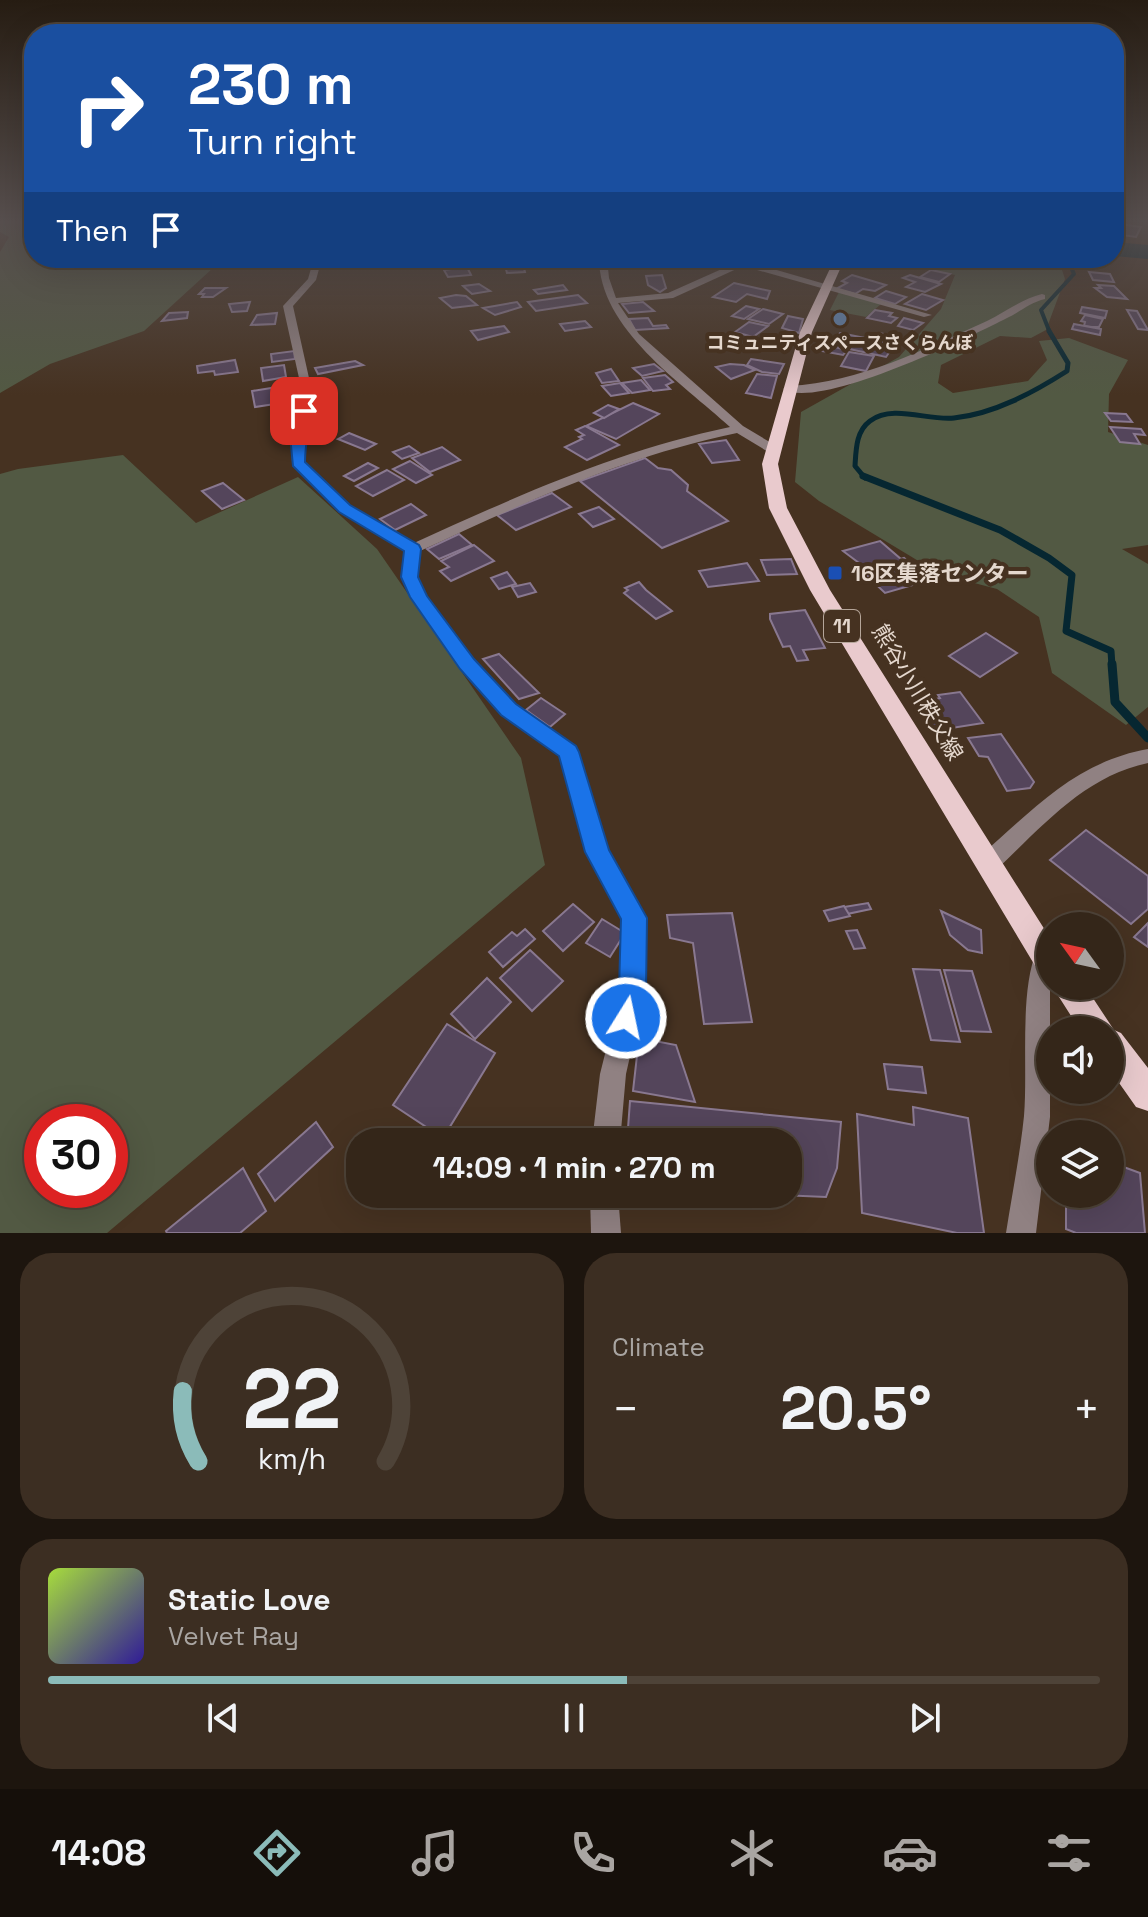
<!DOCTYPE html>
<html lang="en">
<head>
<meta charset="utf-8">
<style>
  :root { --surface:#342619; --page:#3c2e22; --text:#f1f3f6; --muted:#a9a5a2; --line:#4e4338; --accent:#8bbbb9 }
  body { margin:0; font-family:"Space Grotesk","Noto Sans JP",sans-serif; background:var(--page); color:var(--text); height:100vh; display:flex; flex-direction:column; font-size:30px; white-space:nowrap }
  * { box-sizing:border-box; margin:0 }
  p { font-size:26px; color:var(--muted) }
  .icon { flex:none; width:44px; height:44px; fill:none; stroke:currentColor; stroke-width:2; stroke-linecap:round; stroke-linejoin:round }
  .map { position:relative; height:1233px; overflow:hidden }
  .drawer { display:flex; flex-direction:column; gap:20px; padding:20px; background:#1d150e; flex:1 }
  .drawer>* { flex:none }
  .top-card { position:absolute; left:24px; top:24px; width:1100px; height:244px; border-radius:32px; box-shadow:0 8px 32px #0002,0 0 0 2px var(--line); background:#1a4fa0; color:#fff; overflow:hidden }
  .needle { width:52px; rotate:303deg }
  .controls { position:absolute; left:1036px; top:912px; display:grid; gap:16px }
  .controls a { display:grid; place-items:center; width:88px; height:88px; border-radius:50%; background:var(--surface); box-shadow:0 8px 32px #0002,0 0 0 2px var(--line); font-size:40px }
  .speed { position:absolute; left:24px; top:1104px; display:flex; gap:16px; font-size:40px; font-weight:700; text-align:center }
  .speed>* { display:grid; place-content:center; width:104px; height:104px; border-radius:50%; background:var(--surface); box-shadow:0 8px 32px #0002,0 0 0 2px var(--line); line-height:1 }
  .speed .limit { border:12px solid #d22; background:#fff; color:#111 }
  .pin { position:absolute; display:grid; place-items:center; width:68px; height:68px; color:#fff; margin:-34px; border-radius:16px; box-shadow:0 4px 12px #0006 }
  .me { position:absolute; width:88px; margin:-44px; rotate:10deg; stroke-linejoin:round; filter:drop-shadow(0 0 6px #0008) }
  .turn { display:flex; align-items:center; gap:28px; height:168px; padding:0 32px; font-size:36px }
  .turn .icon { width:104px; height:104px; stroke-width:2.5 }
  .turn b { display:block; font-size:56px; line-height:68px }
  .then { display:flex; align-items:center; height:76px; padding:0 32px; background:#0003; gap:16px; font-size:30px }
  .big { font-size:60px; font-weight:700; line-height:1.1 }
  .drawer .tile { flex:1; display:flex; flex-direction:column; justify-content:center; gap:12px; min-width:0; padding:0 28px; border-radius:32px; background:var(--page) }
  .drawer .dial { align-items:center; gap:0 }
  .dial svg { height:208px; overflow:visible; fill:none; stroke:var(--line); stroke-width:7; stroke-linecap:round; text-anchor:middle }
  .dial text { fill:var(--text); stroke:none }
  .song { display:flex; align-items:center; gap:24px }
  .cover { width:96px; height:96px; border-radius:12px; background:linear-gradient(135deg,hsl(80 70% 55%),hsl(250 70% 35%)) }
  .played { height:8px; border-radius:4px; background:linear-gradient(90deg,var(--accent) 55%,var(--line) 55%) }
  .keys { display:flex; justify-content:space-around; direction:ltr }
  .heat { display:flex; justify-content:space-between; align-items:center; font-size:44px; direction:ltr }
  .drawer .tiles { flex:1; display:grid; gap:20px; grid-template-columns:1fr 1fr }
  .tile:last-child { grid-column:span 2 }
  .trip { position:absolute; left:346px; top:1128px; width:456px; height:80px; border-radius:32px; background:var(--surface); box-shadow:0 8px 32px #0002,0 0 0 2px var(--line); font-weight:700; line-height:80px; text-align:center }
  .tab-bar { display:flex; height:128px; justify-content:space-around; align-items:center; background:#150f0a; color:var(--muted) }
  .tab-bar .icon { width:56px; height:56px }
  .tab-bar .selected { color:var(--accent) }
  .tab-bar b { font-size:36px; color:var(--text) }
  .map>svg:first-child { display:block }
  .green { fill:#525943; fill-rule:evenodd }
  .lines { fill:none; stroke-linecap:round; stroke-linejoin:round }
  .stream-far3 { stroke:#062731; stroke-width:4 }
  .stream-far2 { stroke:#062731; stroke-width:5 }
  .stream-far1 { stroke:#062731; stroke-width:7 }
  .stream { stroke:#062731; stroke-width:9 }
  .river { fill:#062731; fill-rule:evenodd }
  .building { fill:#54455b; stroke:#897890; stroke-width:2 }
  .street { fill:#908182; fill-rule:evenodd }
  .primary { fill:#e9cacd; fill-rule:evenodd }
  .route { fill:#1a73e8; stroke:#114b97; stroke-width:2 }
  .service-dot { fill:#5c6f8a; stroke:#463221; stroke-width:3 }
  .transit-dot { fill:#1a4fb4; stroke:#463221; stroke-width:3 }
  .labels { text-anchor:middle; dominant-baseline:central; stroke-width:8; stroke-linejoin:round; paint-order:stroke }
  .far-poi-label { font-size:18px; font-weight:bold; fill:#e5d8ce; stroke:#463221 }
  .shield { fill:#463221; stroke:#b5a69a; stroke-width:2 }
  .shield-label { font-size:20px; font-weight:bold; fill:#e5d8ce }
  .poi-label { font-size:22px; font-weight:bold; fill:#e5d8ce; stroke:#463221; text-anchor:start }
  .street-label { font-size:22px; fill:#e5d8ce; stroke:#463221 }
</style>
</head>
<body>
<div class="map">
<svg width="1148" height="1233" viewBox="0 0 1148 1233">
  <rect width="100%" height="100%" fill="#463221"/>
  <!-- green -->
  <g class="green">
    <polygon points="0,222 34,222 34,258 215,258 213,268 144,331 50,364 0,393 0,252 9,237 0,232"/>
    <polygon points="876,258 1044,258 1060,264 1065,279 1046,330 1031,338 1000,336 941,365 938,383 953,393 1028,381 1047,360 1039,341 1069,338 1128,360 1109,394 1108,432 1148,445 1148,545 1122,549 1148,564 1148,707 1126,725 1052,673 1039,617 997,589 940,574 819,501 795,482 801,412 899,357 941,309 955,275"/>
    <polygon points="839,292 881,304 866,317 830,310"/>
    <path d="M123 455 196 523 298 477 377 549 521 758 545 865 107 1233H0V474L18 469ZM42 1122H110V1190H42Z"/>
  </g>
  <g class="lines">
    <!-- stream-far3 -->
    <polyline class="stream-far3" points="1050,333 1041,310 1074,274 1067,258"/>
    <!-- stream-far2 -->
    <path class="stream-far2" d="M865 478 855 466C856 450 856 431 870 421 893 404 928 421 954 418 994 414 1034 392 1067 371L1068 363 1049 331"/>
    <!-- stream-far1 -->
    <polyline class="stream-far1" points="863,476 1000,530 1049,558 1072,575 1066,631 1111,651 1112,666"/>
    <!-- stream -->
    <polyline class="stream" points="1112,664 1115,702 1148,738"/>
    <!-- river -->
    <polygon class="river" points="1114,242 1148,245 1148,259 1114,256"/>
  </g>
  <!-- building -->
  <g class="building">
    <polygon points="1114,223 1141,227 1136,237 1114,234"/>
    <polygon points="522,261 525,272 507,273 504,262"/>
    <polygon points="467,267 471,275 448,277 444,270"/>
    <polygon points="931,270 950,274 939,282 920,277"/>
    <polygon points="1089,272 1110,274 1114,282 1093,280"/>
    <polygon points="662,275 666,288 660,292 648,285 646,276"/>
    <polygon points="852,275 886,285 875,291 863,289 855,294 836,289 847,283 842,281"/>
    <polygon points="910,275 941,284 925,292 906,287 915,282 903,278"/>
    <polygon points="734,283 770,291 767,299 747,294 736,302 713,297"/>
    <polygon points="479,284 490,291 472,294 463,286"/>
    <polygon points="563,285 567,290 538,294 534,290"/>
    <polygon points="1098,285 1114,286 1127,299 1107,297 1095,288 1101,288"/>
    <polygon points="205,288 226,288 213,297 202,297 204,294 199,294"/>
    <polygon points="886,291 906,297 895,304 875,298"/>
    <polygon points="922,294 943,300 926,310 905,304"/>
    <polygon points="456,295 466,296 477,305 452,308 440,298"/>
    <polygon points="578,295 587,303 536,311 528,302"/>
    <polygon points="250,302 247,311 232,312 229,304"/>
    <polygon points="517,302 521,307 495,315 483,308"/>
    <polygon points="643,302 654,311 629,313 622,304"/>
    <polygon points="746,306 759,309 744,319 732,316"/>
    <polygon points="1082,307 1107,311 1105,318 1080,313"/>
    <polygon points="763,309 783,314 769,324 748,319"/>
    <polygon points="875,310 892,313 889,316 897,318 891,323 867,318"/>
    <polygon points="1127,310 1137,311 1148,330 1138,329"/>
    <polygon points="188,312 187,318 162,321 169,313"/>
    <polygon points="277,313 275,324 251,325 257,315"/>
    <polygon points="1085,315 1103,319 1099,327 1092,327 1084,326 1085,322 1081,321"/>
    <polygon points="788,316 803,319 799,333 782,328"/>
    <polygon points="648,318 653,326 666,325 668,328 635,330 629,319"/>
    <polygon points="904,318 923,323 913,330 898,326"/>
    <polygon points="585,321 591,327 565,331 560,324"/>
    <polygon points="749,322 768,326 753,337 735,332"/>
    <polygon points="1074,324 1101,329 1100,335 1072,329"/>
    <polygon points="504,326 509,332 478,340 471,331"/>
    <polygon points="840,333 895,344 886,357 831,345"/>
    <polygon points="879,333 903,338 900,343 876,338"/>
    <polygon points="822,344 847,350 843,355 817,350"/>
    <polygon points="294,351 295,359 272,362 271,354"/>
    <polygon points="849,352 874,356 866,371 841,366"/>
    <polygon points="751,359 784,364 779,374 762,372 747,365"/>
    <polygon points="235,360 238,372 215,375 214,371 198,373 197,366"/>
    <polygon points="355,361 363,365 318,374 315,368"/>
    <polygon points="654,364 663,371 642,376 633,368"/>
    <polygon points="730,364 744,365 755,370 731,379 716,367"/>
    <polygon points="284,365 286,377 263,381 261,368"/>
    <polygon points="611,369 619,381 602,383 596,373"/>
    <polygon points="757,374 777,376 771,398 746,393"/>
    <polygon points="665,375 673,382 666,385 670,389 653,391 643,378"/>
    <polygon points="641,380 650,390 632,393 622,383"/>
    <polygon points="328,381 330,394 314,396 312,383"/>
    <polygon points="620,383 629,393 611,396 602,386"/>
    <polygon points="284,386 288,402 255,407 252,391"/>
    <polygon points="633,403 659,414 616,439 586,426"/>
    <polygon points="608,405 619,409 604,418 594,413"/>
    <polygon points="1105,413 1126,414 1132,422 1111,421"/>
    <polygon points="585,426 619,445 587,460 565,447 582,439 579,437 584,435 576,430"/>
    <polygon points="1110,427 1141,429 1145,435 1134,434 1140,444 1120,442"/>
    <polygon points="349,433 376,444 365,450 338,439"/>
    <polygon points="726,440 739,460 712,463 699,444"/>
    <polygon points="409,446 419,453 402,459 393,452"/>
    <polygon points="442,447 460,460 430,472 412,458"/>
    <polygon points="645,458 658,468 671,470 688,485 687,491 728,521 662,548 580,481"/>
    <polygon points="410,461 432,475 416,483 393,469"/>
    <polygon points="368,463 378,468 354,481 344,476"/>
    <polygon points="387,470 404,480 373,496 356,486"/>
    <polygon points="223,483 244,500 222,509 202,491"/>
    <polygon points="552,493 571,507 516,530 497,515"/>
    <polygon points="411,504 426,515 395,530 380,519"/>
    <polygon points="599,507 614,519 593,527 579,514"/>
    <polygon points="459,534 472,545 439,559 427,549"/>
    <polygon points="880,541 901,559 904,558 930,580 885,593 862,571 867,569 843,551"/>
    <polygon points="474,545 494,561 451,581 440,571 449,567 441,561"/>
    <polygon points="791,559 797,574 767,575 761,560"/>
    <polygon points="747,563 759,581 708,587 699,571"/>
    <polygon points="507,572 516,584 499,589 491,578"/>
    <polygon points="639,582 646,590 672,611 656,619 624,593 628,590 625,588"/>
    <polygon points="530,583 536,592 518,597 512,587"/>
    <polygon points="805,610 825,648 803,650 808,660 797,661 790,646 783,647 770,619 770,614"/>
    <polygon points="986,633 1017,653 980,677 949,656"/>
    <polygon points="499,654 539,693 519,699 483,659"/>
    <polygon points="960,692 983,723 933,731 915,704 933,702 932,700 940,698 938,695"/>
    <polygon points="541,698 565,714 550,727 526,710"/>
    <polygon points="1001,734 1034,782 1030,788 1007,791 988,757 979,756 968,738"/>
    <polygon points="1086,830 1148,876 1148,909 1131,924 1050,860"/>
    <polygon points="868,903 871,909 847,914 844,907"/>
    <polygon points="573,904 594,922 563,951 543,931"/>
    <polygon points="844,906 850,916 829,921 824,911"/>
    <polygon points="941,911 981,930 982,953 968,950 950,935"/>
    <polygon points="732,913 752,1022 704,1024 693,943 670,938 667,915"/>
    <polygon points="602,919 625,933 610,957 586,943"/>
    <polygon points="1148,923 1148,947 1134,937"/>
    <polygon points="525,929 535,939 503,967 489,952 512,932 517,936"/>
    <polygon points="857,930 865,948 854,949 846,931"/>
    <polygon points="530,950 563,981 532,1011 500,978"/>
    <polygon points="913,969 940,970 960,1042 931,1040"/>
    <polygon points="944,970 972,971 991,1032 961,1031"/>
    <polygon points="487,978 511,1002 475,1039 451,1014"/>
    <polygon points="447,1024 495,1053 443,1138 393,1105"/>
    <polygon points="639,1038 676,1045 695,1102 633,1091"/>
    <polygon points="884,1064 922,1067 926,1093 888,1089"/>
    <polygon points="630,1101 841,1122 837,1168 826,1197 758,1194 788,1194 788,1142 627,1142"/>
    <polygon points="913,1107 968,1118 984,1233 957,1233 862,1213 857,1114 914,1125"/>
    <polygon points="316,1122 333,1147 275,1201 258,1174"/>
    <polygon points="1110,1162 1140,1173 1145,1233 1076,1233 1066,1229 1066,1194 1110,1194"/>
    <polygon points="243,1168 266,1211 240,1233 167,1233 166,1231"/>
  </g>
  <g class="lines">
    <!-- street -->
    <g class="street">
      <path d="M314 258H322L316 280 293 306 309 378V427L303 435 304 462 349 505 414 543C517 496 619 450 730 427 682 383 599 329 599 258H607L609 278 616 298 668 293 742 260 932 315 924 317 743 266 673 298 618 303 639 334 743 426 778 447V453H770L737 433C625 456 523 503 420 551L417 577 426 596 473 660 514 704 575 747 607 850 645 918V990L626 1074 620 1142H592L600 1074 621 990 623 919 587 852 560 756 502 714 461 668 413 601 401 577 405 551 339 511 292 463 291 435 297 427 299 378 283 306 308 279Z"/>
      <path d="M1042 294 1045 295V299C1031 302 1020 312 1007 318 970 337 818 411 783 389L789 386C861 382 922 350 987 321 1005 312 1022 299 1042 294Z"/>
      <path d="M1148 749V763C1084 776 1041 828 995 871L987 873 979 871 976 864 979 857C1033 810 1075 762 1148 749Z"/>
      <path d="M1045 947 1050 949V1117L1036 1233H1006C1012 1194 1020 1155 1024 1116 1028 1069 1019 991 1037 950Z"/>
      <polygon points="590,1194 618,1194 621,1233 591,1233"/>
    </g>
    <!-- primary -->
    <g class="primary">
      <polygon points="835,258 845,258 812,332 778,464 787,508 830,590 1050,938 1050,978 1040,974 810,590 769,508 762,464 800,332"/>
      <polygon points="1052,986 1085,986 1114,1030 1121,1033 1148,1068 1148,1111 1136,1107 1110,1070 1110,1030 1080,1030"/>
    </g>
  </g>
  <!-- sky -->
  <linearGradient id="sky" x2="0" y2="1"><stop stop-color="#261c12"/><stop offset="0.56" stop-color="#574f4e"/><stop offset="1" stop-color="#574f4e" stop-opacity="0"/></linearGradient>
  <rect width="1148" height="395" fill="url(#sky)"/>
  <!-- route -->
  <path class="route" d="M304 407 310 411C310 430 305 441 305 462L350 505 419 545 421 549 418 577 427 596 474 659 516 704 576 746 579 752 609 850 647 918 646 990 636 1028 626 1032 616 1028 612 1018 619 990 621 919 585 852 559 756 501 715 460 669 410 597 401 577 404 551 339 512 293 466 290 435 297 426V411Z"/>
  <!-- markers -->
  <circle class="service-dot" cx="840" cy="319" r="8"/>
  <rect class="transit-dot" x="827" y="565" width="16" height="16" rx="4"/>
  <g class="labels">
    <!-- far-poi labels -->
    <g class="far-poi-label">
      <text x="840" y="342">コミュニティスペースさくらんぼ</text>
    </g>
    <!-- shield labels -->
    <rect class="shield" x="824" y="610" width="36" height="32" rx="6"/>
    <g class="shield-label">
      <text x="842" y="626">11</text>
    </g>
    <!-- poi labels -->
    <g class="poi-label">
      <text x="851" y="573">16区集落センター</text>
    </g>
    <!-- street labels -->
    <g class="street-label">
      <text transform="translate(918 692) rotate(59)">熊谷小川秩父線</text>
    </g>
  </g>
</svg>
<div class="controls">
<a><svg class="needle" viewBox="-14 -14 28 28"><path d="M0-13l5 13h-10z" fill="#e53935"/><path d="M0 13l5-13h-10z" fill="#a9a5a2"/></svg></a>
<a><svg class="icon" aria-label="sound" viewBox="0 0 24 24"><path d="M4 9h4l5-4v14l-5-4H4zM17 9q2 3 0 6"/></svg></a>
<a><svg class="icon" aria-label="layers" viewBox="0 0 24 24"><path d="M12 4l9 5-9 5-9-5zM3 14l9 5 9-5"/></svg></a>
</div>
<div class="speed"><div class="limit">30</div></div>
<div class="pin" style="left:304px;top:411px;background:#d93025"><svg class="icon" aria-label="arrive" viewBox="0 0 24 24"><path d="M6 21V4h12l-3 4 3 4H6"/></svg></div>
<svg class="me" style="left:626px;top:1018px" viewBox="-20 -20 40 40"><circle r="17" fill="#1a73e8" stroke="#fff" stroke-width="3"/><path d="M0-11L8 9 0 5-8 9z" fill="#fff"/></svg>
<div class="trip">14:09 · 1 min · 270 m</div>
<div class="top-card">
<div class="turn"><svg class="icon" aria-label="right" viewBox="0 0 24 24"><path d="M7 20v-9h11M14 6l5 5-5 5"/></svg><div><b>230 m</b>Turn right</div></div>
<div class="then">Then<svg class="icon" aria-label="arrive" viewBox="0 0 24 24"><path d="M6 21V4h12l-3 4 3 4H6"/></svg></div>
</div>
</div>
<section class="drawer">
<div class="tiles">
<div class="tile dial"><svg viewBox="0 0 100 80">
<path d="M14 69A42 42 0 1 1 86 69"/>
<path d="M14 69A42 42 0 0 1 8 42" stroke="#8bbbb9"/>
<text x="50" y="56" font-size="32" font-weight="700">22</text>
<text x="50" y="72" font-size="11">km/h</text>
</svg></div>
<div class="tile"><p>Climate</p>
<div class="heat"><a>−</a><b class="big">20.5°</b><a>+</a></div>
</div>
<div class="tile">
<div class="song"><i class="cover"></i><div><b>Static Love</b><p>Velvet Ray</p></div></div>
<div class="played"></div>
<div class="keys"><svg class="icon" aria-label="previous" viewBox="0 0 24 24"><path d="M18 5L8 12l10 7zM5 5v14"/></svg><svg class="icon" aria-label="pause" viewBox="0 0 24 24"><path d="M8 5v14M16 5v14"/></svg><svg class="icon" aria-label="next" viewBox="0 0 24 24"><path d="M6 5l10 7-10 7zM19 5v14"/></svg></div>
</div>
</div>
</section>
<nav class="tab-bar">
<b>14:08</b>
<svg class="icon selected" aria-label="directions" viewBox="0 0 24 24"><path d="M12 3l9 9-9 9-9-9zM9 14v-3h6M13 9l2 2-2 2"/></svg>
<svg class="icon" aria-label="music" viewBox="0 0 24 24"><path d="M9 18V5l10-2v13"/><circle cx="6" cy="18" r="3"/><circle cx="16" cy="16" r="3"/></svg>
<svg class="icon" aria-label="phone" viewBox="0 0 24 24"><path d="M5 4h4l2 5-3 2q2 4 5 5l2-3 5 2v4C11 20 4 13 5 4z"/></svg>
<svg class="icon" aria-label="climate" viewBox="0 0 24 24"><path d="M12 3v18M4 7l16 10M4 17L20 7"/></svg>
<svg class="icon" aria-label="car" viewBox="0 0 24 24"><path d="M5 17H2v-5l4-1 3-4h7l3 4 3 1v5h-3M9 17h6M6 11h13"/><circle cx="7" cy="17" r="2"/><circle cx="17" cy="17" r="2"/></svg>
<svg class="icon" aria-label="filters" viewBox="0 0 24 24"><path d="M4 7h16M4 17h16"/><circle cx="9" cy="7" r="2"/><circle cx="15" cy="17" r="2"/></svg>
</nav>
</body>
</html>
